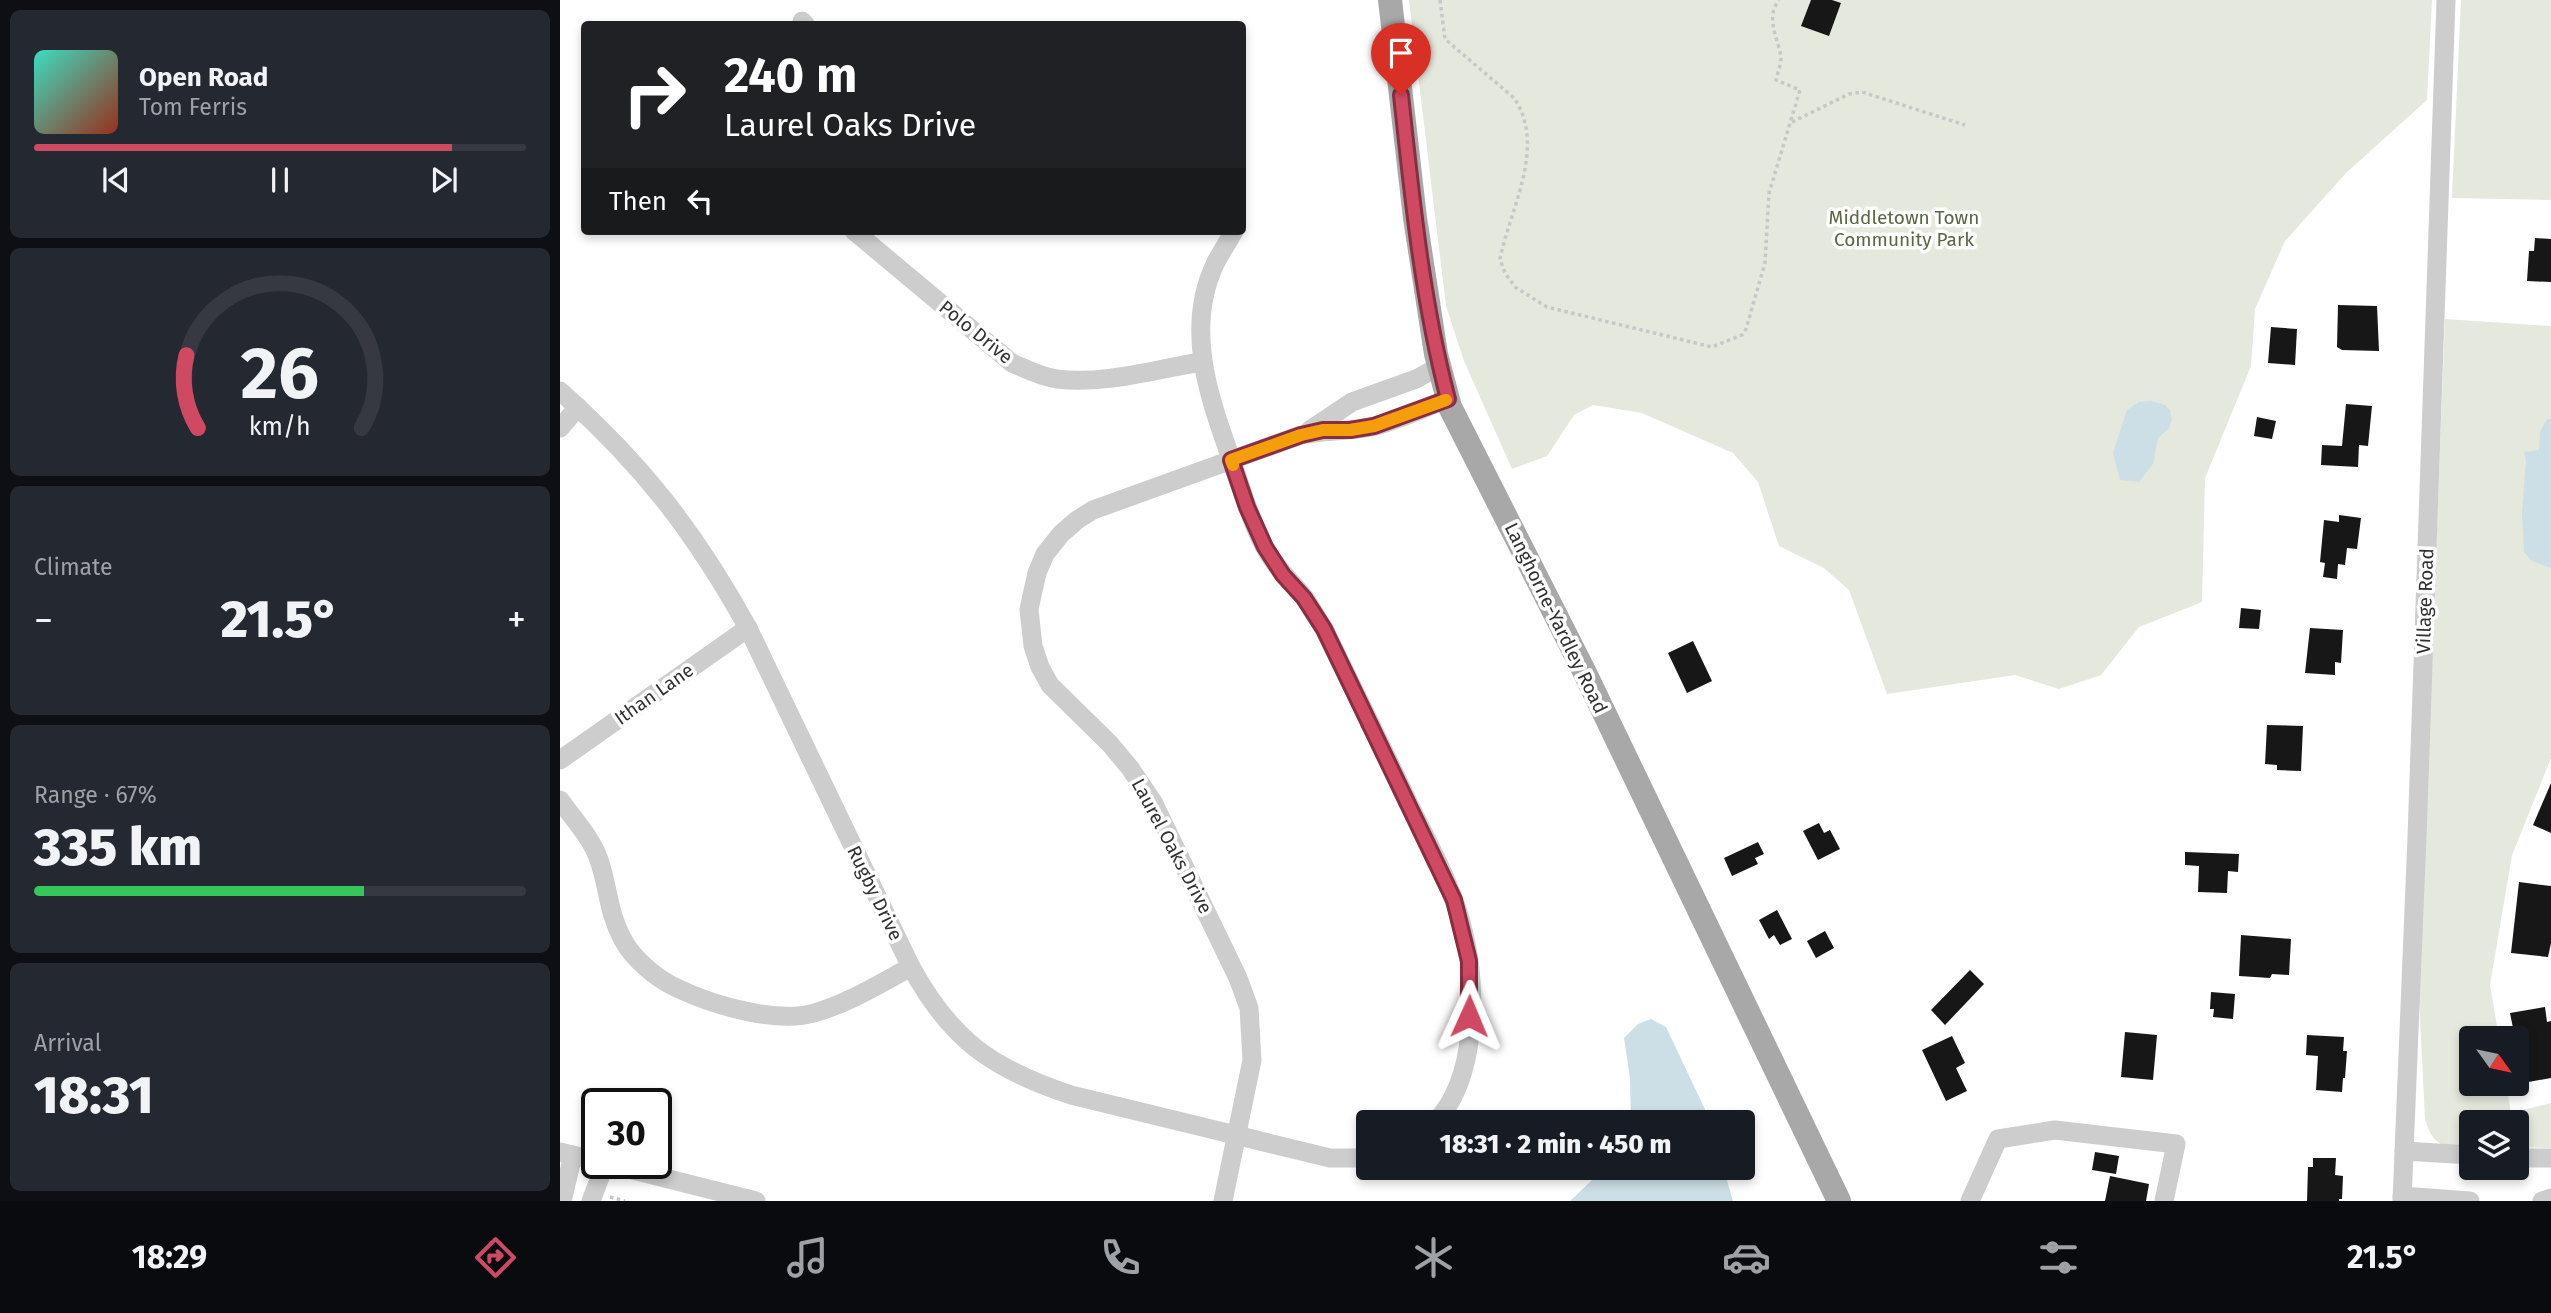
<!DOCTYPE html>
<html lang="en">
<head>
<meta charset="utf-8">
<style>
  :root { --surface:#171b24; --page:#242831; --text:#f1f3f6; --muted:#9ea1a6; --line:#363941; --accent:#d04963 }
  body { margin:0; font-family:"Fira Sans",sans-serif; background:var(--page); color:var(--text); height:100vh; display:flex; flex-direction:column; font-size:26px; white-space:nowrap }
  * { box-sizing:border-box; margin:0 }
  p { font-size:23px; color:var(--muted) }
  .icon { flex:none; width:38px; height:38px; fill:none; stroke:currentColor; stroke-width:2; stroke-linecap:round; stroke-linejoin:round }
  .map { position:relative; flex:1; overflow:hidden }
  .panel { display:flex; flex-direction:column; gap:10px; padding:10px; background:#0d0f14; width:560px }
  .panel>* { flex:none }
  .banner { position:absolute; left:21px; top:21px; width:665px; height:214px; border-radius:7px; box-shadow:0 4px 10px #0003; background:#202124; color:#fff; overflow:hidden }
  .needle { width:46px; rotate:123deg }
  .fabs { position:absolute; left:1899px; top:1026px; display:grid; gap:14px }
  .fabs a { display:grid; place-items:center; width:70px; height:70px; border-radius:7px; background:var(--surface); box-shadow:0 4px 10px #0003; font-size:35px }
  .speed { position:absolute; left:21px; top:1088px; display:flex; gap:14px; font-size:35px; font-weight:700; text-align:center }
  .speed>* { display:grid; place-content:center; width:91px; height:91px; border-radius:50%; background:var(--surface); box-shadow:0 4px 10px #0003; line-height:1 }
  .speed .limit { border:4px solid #111; border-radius:10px; background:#fff; color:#111 }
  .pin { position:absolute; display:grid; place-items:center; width:60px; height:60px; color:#fff; margin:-72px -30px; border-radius:50% 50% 50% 0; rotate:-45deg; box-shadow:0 0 7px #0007 }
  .pin .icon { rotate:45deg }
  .me { position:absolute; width:77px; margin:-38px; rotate:1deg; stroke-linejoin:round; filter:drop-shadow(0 0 5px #0008) }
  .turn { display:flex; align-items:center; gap:24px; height:147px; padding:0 28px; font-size:32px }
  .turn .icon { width:91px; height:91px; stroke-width:2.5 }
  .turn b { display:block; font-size:49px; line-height:60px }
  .then { display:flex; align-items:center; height:66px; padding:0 28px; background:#0003; gap:14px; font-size:26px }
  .big { font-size:52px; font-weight:800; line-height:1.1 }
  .panel .tile { flex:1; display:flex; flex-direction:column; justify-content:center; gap:10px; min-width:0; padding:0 24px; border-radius:10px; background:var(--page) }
  .panel .dial { align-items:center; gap:0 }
  .dial svg { height:182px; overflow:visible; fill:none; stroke:var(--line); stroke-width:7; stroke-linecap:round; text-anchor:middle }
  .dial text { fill:var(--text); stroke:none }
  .song { display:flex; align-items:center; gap:21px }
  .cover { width:84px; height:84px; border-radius:10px; background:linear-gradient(135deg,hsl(170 70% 55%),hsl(10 70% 35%)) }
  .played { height:7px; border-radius:4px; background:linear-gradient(90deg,var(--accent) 85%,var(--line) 85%) }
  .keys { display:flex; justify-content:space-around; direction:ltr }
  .heat { display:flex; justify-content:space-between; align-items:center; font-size:38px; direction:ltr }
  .charge { height:10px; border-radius:5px; background:linear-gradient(90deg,#34c759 67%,var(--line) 0) }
  .trip { position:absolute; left:796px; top:1110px; width:399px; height:70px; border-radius:7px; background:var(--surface); box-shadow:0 4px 10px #0003; font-weight:800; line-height:70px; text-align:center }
  .tabs { display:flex; height:112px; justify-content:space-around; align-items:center; background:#090b0e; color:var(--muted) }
  .tabs .icon { width:49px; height:49px }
  .tabs .current { color:var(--accent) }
  .tabs b { font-size:32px; color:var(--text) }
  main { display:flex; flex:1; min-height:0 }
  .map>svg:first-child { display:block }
  .green { fill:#e4e8dd }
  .water { fill:#ccdfe6 }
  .building { fill:#171717 }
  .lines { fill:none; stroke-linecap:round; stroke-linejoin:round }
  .path { stroke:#c7c7c7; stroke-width:3.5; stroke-dasharray:3.5 3.5; stroke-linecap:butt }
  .minor { stroke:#cdcdcd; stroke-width:19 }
  .major { stroke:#a8a8a8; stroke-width:24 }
  .route-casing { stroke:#872f40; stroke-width:18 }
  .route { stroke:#d04963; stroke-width:12 }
  .slow { stroke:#f59e0b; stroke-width:12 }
  .labels { text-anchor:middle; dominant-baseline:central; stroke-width:7; stroke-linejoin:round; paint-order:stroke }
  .park-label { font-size:19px; fill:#586643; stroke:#fff }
  .street-label { font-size:19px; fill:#303030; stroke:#fff }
</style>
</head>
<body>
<main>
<section class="panel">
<div class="tile">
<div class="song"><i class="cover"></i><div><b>Open Road</b><p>Tom Ferris</p></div></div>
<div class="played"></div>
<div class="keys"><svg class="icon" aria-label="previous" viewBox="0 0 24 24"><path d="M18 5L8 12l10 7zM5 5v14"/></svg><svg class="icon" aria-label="pause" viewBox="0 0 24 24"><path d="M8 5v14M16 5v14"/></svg><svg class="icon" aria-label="next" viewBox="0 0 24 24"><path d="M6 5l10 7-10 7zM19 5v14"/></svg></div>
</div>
<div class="tile dial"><svg viewBox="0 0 100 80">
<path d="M14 69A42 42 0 1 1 86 69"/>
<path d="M14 69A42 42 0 0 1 9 37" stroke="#d04963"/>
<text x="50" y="56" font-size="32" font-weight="700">26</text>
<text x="50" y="72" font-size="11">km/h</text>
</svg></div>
<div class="tile"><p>Climate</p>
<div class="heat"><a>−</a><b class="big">21.5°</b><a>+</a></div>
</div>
<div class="tile"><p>Range · 67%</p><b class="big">335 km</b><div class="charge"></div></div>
<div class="tile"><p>Arrival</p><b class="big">18:31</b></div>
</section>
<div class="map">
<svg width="1991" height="1201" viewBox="0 0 1991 1201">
  <rect width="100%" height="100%" fill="#fff"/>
  <!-- green -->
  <g class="green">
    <polygon points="849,0 1872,0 1867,100 1786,173 1725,241 1695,309 1691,366 1645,478 1642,602 1579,627 1541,675 1499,689 1455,675 1327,694 1289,590 1264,568 1219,546 1198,482 1173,453 1082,413 1033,405 1014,415 987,456 952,469 904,361 886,306"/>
    <polygon points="1901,0 1991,0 1991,200 1892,198"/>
    <path d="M1885 319 1991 326V758L1952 855 1930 985 1939 1038H1911V1083H1946L1951 1113 1991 1103V1148L1957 1147 1956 1122H1911V1146C1884 1146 1874 1149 1865 1119L1859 998Z"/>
  </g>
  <!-- water -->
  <g class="water">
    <polygon points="1591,401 1605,405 1610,410 1612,420 1609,428 1598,438 1593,464 1579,482 1560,480 1553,453 1567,410 1579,402"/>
    <polygon points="1987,419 1991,419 1991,568 1972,561 1964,552 1962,513 1966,460 1964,452 1979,450 1980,432"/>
    <polygon points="1091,1019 1106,1027 1151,1122 1071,1122 1070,1078 1064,1038 1078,1024"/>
    <polygon points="1046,1167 1163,1167 1173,1201 1010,1201"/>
  </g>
  <!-- building -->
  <g class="building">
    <polygon points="1251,0 1272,0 1281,3 1269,36 1241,26"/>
    <polygon points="1975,238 1991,239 1991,282 1967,281 1969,251 1974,251"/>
    <polygon points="1778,305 1817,306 1819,351 1782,350 1777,347"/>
    <polygon points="1711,327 1737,329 1735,365 1708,363"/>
    <polygon points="1786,404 1812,406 1808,446 1799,445 1798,467 1761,465 1762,445 1782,446"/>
    <polygon points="1697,417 1716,421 1712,439 1694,436"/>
    <polygon points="1779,515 1801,518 1797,549 1787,548 1785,565 1778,564 1777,579 1763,577 1765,563 1760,562 1764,520 1779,522"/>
    <polygon points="1681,608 1701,610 1699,629 1679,628"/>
    <polygon points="1750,628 1783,630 1781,663 1775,662 1775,675 1745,673"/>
    <polygon points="1133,641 1152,681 1127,693 1108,653"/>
    <polygon points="1707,725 1743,726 1741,771 1717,770 1717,765 1705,764"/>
    <polygon points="1991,783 1991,833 1973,825"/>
    <polygon points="1259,823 1264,833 1270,830 1280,849 1258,860 1243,831"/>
    <polygon points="1198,842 1204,854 1195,858 1198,864 1172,876 1164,858"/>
    <polygon points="1625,852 1679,854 1678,872 1668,871 1667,893 1638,892 1639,866 1625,865"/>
    <polygon points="1959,882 1991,886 1991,943 1988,957 1951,953"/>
    <polygon points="1217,910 1232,939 1220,945 1214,935 1209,939 1199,920"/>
    <polygon points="1265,931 1274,948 1256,958 1247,941"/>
    <polygon points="1681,935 1731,939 1729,975 1712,974 1710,978 1679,976"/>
    <polygon points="1410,970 1424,984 1385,1025 1371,1010"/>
    <polygon points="1651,992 1675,994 1673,1019 1653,1017 1654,1009 1650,1009"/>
    <polygon points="1985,1007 1987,1022 1991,1021 1991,1078 1963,1083 1956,1038 1955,1038 1950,1013"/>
    <polygon points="1565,1032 1597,1035 1593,1080 1561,1077"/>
    <polygon points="1747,1035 1784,1037 1783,1051 1787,1051 1785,1078 1783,1078 1782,1092 1756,1090 1758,1056 1746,1055"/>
    <polygon points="1392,1036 1405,1063 1396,1068 1407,1091 1386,1101 1362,1050"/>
    <polygon points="1535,1152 1559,1156 1556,1174 1532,1170"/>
    <polygon points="1753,1158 1776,1158 1775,1175 1783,1176 1782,1199 1779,1199 1779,1201 1747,1201 1748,1167 1753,1167"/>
    <polygon points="1550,1176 1589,1184 1586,1201 1545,1201"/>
  </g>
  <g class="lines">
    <!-- path -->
    <g class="path">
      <path d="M880 0 885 39 954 98C987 146 950 209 940 259L945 273 955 287 987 307 1152 347 1182 335 1186 329 1205 263 1209 193 1240 90 1216 80C1218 72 1221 64 1221 57 1218 38 1205 18 1219 0"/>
      <polyline points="1232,122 1289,94 1302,92 1405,125"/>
      <polyline points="50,1197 65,1201"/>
    </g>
    <!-- minor -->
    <g class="minor">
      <polyline points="242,21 245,24"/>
      <path d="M294 231 452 363C466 369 481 377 497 379 545 385 595 369 642 362"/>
      <path d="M674 231C668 242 661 252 655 264 625 328 648 394 670 456 681 486 689 518 704 546 714 566 730 580 744 597 751 607 757 618 764 629 793 688 822 747 850 806 870 847 894 889 904 934 917 989 917 1080 875 1122"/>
      <path d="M0 391C82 464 135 532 188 628L351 967C391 1040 432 1069 511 1095L770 1158H808"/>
      <polyline points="0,428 18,407"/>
      <polyline points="750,430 792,402 856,379 880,366"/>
      <polyline points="0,760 188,628"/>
      <path d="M0 800C14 820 33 839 40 863 49 891 48 912 63 940 74 960 98 980 119 989 153 1005 217 1024 254 1013 289 1003 319 984 351 967"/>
      <polyline points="1844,1151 1911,1155"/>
      <polyline points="0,1152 37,1161"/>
      <polyline points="1956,1158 1991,1158"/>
      <polyline points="49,1164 196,1201"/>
      <polyline points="1842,1196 1910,1201"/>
      <polyline points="2,1201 13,1155"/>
      <polyline points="31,1201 45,1164"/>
      <path d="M663 1201 692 1060 689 1008 678 978 593 802 570 768 550 744 490 685 480 667 473 646 469 609 477 573 485 554 501 534 517 520 533 510 741 435C764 430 787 432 811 427 837 421 863 408 888 399"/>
      <polyline points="1410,1201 1438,1139 1495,1130 1616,1144 1604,1201"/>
      <polyline points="1842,1201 1857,837 1886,0"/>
      <polyline points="1982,1201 1991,1198"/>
    </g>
    <!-- major -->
    <polyline class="major" points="830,0 855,218 876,354 890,407 1024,671 1279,1201"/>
  </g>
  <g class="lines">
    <defs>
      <path id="route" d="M841 95C852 197 862 300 888 399L814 426 790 430H763L741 435 671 460 687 507 705 547 723 575 744 598 764 629 894 900 909 961V1016"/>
    </defs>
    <!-- route casing -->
    <use href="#route" class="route-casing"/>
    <!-- route -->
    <use href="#route" class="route"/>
    <!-- slow -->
    <polyline class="slow" points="673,465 671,460 741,435 763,430 790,430 814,426 886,400"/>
  </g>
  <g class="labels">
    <!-- park labels -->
    <g class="park-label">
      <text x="1344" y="217">Middletown Town<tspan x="1344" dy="22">Community Park</tspan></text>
    </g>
    <!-- street labels -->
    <g class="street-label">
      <text transform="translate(416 332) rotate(39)">Polo Drive</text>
      <text transform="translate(1865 601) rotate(-88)">Village Road</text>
      <text transform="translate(996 618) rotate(64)">Langhorne-Yardley Road</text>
      <text transform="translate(94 694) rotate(-35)">Ithan Lane</text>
      <text transform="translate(612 846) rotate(62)">Laurel Oaks Drive</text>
      <text transform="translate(315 893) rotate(64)">Rugby Drive</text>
    </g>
  </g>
</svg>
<div class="fabs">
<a><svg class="needle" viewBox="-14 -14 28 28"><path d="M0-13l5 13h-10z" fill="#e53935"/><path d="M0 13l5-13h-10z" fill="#9ea1a6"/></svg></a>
<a><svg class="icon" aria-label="layers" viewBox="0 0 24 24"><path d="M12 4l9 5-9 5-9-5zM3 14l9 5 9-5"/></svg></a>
</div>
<div class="speed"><div class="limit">30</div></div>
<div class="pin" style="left:841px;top:95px;background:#d93025"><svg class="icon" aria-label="arrive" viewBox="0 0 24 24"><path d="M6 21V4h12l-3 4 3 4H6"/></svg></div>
<svg class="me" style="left:909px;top:1016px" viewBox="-20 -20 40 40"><path d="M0-17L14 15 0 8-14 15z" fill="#d04963" stroke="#fff" stroke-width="4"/></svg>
<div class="trip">18:31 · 2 min · 450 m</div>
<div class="banner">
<div class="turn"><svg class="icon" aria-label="right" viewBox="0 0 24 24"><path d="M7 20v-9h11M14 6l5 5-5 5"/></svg><div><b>240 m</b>Laurel Oaks Drive</div></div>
<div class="then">Then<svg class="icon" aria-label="left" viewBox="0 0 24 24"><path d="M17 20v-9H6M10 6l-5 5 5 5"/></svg></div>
</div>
</div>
</main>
<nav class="tabs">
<b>18:29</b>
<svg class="icon current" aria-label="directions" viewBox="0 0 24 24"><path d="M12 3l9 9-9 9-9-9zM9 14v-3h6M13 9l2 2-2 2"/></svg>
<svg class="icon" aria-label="music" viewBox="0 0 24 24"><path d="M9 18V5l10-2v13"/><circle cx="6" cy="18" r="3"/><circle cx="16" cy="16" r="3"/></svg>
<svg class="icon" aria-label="phone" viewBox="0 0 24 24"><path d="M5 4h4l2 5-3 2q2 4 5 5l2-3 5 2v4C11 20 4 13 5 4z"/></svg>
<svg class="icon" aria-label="climate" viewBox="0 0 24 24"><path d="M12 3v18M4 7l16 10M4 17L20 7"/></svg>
<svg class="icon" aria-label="car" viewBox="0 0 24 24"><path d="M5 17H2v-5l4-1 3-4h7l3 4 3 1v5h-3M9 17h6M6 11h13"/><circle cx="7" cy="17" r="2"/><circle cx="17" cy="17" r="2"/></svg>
<svg class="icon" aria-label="filters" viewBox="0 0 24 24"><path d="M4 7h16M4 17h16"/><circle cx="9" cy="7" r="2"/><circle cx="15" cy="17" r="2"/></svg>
<b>21.5°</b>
</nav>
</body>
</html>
